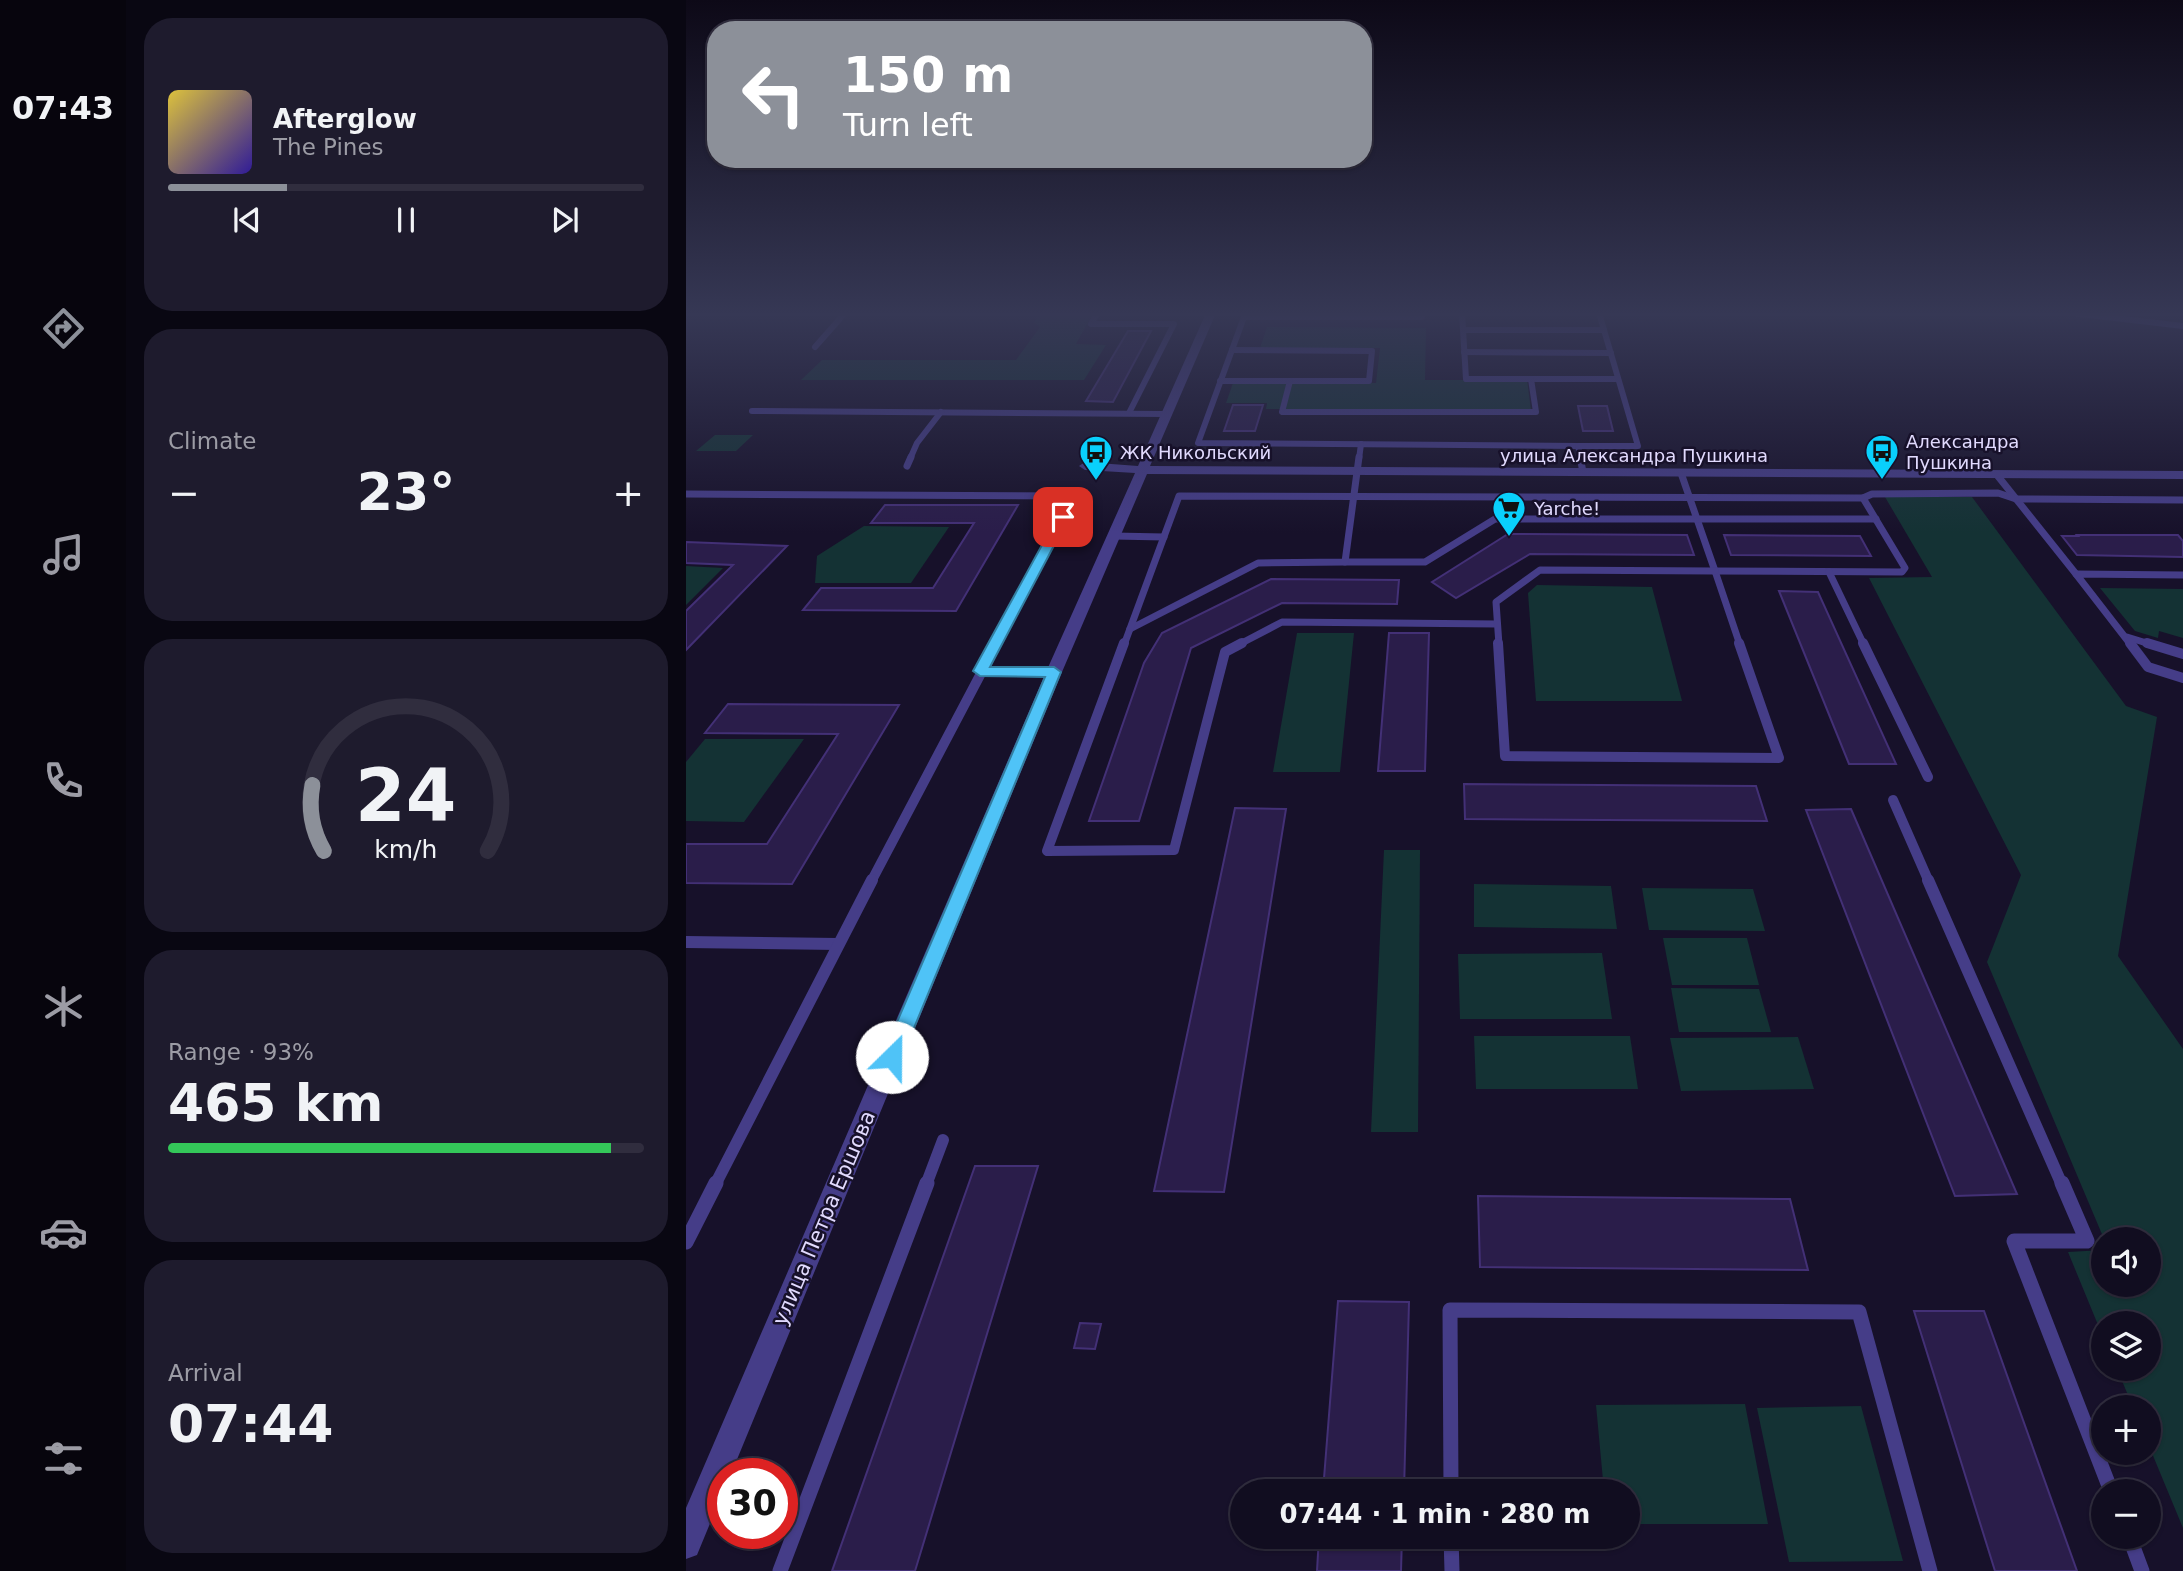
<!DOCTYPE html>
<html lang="en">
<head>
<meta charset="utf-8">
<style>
  :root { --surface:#110d20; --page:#1e1b2d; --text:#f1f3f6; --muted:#9c9ca5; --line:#302d3e; --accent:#8c9099 }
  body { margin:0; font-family:"DejaVu Sans",sans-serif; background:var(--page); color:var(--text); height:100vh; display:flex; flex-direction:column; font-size:26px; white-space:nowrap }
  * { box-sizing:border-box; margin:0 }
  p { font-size:23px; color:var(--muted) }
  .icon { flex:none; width:38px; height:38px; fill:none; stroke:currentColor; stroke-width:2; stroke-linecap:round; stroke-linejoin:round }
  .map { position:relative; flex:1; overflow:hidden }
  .panel { display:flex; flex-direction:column; gap:18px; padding:18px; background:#090712; width:560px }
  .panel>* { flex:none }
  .banner { position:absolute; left:21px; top:21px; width:665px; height:147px; border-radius:28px; box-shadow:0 2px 5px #0004,0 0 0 2px var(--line); background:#8c9099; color:#fff; overflow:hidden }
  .buttons { position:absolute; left:1405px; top:1227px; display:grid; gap:14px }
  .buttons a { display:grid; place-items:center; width:70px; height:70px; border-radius:50%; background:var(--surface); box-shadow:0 2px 5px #0004,0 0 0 2px var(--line); font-size:35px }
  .speed { position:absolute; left:21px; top:1458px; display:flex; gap:14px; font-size:35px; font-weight:700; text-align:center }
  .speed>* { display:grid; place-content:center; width:91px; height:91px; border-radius:50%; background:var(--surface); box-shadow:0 2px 5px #0004,0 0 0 2px var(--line); line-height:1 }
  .speed .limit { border:10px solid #d22; background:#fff; color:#111 }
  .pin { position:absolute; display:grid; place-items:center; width:60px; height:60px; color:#fff; margin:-30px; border-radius:14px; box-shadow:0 4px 10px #0006 }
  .me { position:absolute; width:77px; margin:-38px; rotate:23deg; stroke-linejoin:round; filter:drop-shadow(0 0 5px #0008) }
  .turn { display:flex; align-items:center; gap:24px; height:147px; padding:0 21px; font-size:32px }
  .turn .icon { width:91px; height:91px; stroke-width:2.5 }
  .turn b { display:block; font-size:49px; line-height:60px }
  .big { font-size:52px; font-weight:600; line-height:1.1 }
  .panel .card { flex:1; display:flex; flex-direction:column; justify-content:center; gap:10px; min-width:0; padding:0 24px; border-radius:28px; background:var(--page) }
  .panel .dial { align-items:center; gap:0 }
  .dial svg { height:182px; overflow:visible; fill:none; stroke:var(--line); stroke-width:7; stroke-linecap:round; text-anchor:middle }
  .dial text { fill:var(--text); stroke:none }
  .song { display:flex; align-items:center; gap:21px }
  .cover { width:84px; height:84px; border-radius:10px; background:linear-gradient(135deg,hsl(50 70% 55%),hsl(250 70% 35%)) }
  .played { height:7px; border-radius:4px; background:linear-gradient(90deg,var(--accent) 25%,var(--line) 25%) }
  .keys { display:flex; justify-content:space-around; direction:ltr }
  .heat { display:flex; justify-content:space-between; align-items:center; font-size:38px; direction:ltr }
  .charge { height:10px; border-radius:5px; background:linear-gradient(90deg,#34c759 93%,var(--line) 0) }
  .trip { position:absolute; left:544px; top:1479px; width:410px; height:70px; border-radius:35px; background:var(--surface); box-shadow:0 2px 5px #0004,0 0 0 2px var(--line); font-weight:600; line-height:70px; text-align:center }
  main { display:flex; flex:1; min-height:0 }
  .dock { display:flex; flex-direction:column; width:126px; justify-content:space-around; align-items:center; background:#07050d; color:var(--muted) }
  .dock .icon { width:49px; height:49px }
  .dock .active { color:var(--accent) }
  .dock b { font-size:32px; color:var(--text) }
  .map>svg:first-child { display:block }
  .green { fill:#143234 }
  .building { fill:#2a1d4a; stroke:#433076; stroke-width:2 }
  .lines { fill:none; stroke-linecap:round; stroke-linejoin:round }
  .service-far4 { stroke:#453d88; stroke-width:6 }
  .service-far3 { stroke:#453d88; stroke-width:7 }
  .service-far2 { stroke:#453d88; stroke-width:10 }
  .service-far1 { stroke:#453d88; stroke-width:12 }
  .service { stroke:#453d88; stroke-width:15 }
  .minor { fill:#453d88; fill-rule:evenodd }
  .route { fill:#4fc3f7; stroke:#337fa1; stroke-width:2 }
  .labels { text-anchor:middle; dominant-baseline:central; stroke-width:5; stroke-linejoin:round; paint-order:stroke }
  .far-poi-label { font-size:18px; fill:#e1dafe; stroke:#17112a; text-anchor:start }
  .far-street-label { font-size:18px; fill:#e1dafe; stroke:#17112a }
  .street-label { font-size:21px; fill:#e1dafe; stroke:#17112a }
</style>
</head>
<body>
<main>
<nav class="dock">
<b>07:43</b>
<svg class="icon active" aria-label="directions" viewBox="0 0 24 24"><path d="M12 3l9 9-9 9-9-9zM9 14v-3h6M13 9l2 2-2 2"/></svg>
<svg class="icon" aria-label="music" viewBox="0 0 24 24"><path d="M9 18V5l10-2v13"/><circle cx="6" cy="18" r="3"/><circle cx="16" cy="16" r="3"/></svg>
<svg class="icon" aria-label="phone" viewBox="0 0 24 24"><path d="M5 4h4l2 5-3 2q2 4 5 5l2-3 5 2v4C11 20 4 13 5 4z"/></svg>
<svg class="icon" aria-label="climate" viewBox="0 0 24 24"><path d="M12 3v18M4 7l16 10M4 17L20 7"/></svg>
<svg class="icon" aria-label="car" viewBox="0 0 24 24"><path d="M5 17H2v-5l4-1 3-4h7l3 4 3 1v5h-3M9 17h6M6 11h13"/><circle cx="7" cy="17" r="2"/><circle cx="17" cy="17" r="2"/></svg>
<svg class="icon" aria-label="filters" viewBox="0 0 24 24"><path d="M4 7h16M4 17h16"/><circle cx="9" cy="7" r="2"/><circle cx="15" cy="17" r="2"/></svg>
</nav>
<section class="panel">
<div class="card">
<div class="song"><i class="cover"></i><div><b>Afterglow</b><p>The Pines</p></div></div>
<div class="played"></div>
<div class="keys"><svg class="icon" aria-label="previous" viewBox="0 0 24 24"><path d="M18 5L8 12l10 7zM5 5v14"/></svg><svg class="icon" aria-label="pause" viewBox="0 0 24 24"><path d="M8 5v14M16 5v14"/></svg><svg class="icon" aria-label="next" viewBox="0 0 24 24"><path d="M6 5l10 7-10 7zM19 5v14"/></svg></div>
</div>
<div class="card"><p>Climate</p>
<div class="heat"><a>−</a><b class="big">23°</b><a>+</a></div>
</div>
<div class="card dial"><svg viewBox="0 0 100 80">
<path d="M14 69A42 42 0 1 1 86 69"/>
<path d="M14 69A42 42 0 0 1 9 40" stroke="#8c9099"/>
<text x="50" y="56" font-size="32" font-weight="700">24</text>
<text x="50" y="72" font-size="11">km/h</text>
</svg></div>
<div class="card"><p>Range · 93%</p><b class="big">465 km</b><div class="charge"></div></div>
<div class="card"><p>Arrival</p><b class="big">07:44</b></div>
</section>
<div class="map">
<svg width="1497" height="1571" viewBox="0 0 1497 1571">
  <rect width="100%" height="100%" fill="#17112a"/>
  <!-- green -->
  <g class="green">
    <polygon points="355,313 407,313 390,344 420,345 398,380 115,380 136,360 330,360 354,327 348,322"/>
    <polygon points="581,327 740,328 739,380 841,380 845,410 580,409 581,403 540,403 547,383 690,383 694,348 574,348"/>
    <polygon points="29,435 67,435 50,451 10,451"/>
    <polygon points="1199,497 1286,497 1440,706 1471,717 1432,956 1497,1049 1497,1528 1463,1446 1463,1407 1447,1407 1431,1369 1463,1368 1463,1323 1418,1323 1417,1337 1382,1252 1417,1250 1418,1284 1463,1284 1463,1239 1418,1239 1301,962 1335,875 1183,578 1246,577"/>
    <polygon points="178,526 263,527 225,583 129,583 131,556"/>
    <polygon points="0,566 37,568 0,605"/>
    <polygon points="851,585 966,587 996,701 850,701 842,593"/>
    <polygon points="1414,588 1497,589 1497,638 1473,631 1472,638 1449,631"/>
    <polygon points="611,633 668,633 654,772 587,772"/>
    <polygon points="19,739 118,739 58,822 0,821 0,762"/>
    <polygon points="698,850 734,850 732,1132 685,1132"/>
    <polygon points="788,884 925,886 931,929 788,927"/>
    <polygon points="956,888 1067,889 1079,931 963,930"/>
    <polygon points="977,938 1061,938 1073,985 986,985"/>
    <polygon points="916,953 926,1019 774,1019 772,954"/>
    <polygon points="985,988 1073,989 1085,1032 993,1032"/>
    <polygon points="788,1036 944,1036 952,1089 790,1089"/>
    <polygon points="1112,1037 1128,1089 995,1091 984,1038"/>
    <polygon points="1059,1404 1082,1524 942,1524 942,1491 918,1491 910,1405"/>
    <polygon points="1175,1406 1217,1561 1103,1562 1071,1408"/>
  </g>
  <!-- building -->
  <g class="building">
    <polygon points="442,331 465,331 427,402 400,401"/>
    <polygon points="547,405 577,405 569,431 538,431"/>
    <polygon points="892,406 921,406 927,431 897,431"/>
    <polygon points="199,505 332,505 270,611 117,610 135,588 247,588 288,523 185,523"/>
    <polygon points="822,534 1001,535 1008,555 844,554 770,598 746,582"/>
    <polygon points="1038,535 1174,536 1185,556 1045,555"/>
    <polygon points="1391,535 1492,535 1497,541 1497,557 1391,555 1376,536 1392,536"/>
    <polygon points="0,542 101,546 0,650 0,611 47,565 0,563"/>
    <polygon points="585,579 713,580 711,604 596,603 505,648 453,821 403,821 458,663 476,633"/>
    <polygon points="1093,591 1132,592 1210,764 1163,764"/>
    <polygon points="703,633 743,633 739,771 692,771"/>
    <polygon points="42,704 213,705 106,884 0,883 0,844 81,844 152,734 19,733"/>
    <polygon points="778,784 1070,786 1081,821 779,819"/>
    <polygon points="549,808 600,809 538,1192 468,1191"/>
    <polygon points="1165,809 1331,1194 1269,1196 1120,810"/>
    <polygon points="289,1166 352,1166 229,1571 146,1571"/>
    <polygon points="792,1196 1104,1199 1122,1270 794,1267"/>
    <polygon points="652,1301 723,1302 718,1491 637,1491"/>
    <polygon points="1228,1311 1298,1311 1391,1571 1309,1571"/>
    <polygon points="394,1323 415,1324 409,1349 388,1348"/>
    <polygon points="633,1536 716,1536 715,1571 631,1571"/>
  </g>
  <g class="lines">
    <!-- service-far4 -->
    <g class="service-far4">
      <polyline points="412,313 405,324 488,324 443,413"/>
      <polyline points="1386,313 1497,326"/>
      <polyline points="736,317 558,317 512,443 892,446 895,459"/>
      <polyline points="777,330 918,330"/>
      <polyline points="129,347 159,313"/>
      <polyline points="778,352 925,353"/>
      <polyline points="845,379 932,379"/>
      <polyline points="534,381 683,381 686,351 546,350"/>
      <polyline points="604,381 596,412 850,412 845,379 780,379 776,313"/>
      <polyline points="66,411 480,414"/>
      <polyline points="892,446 952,446 913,313"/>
      <polyline points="224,459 231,443 255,412"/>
      <polyline points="673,459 675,444"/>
    </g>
    <!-- service-far3 -->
    <g class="service-far3">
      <polyline points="894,457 897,472"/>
      <polyline points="221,466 225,457"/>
      <polyline points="995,473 1029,571"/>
      <polyline points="1311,475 1390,574"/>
      <polyline points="0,494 389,496 310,645"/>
      <polyline points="428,536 478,537"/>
      <polyline points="659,562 739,562 809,519 1190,519"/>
      <polyline points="1029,571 1216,572 1219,568 1177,498"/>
      <polyline points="1029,571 1054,645"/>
      <polyline points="1143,572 1178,645"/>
      <polyline points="444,629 572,563 659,562 673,457"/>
      <polyline points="1441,637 1467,645"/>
      <polyline points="438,645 493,496 1177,498 1186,494 1312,493 1330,499 1497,500"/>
      <polyline points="552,645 596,622 811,624"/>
      <polyline points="813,645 810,602 854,570 1029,571"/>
      <polyline points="1445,645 1390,574 1497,575"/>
    </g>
    <!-- service-far2 -->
    <g class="service-far2">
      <polyline points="438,643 361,851 488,850 539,652 556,643"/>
      <polyline points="812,643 819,756 1093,758 1053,643"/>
      <polyline points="1177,643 1242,777"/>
      <polyline points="1444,643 1462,667 1497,678"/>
      <polyline points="1461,643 1497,654"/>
      <polyline points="294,671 368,672"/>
      <polyline points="1207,800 1243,882"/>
      <polyline points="185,882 311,643"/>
    </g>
    <!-- service-far1 -->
    <g class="service-far1">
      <polyline points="1242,880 1376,1185"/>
      <polyline points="0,942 152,944"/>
      <polyline points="29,1185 186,880"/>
      <polyline points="240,1185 257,1140"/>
    </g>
    <!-- service -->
    <g class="service">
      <polyline points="1376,1183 1401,1241 1328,1241 1425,1491"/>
      <polyline points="0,1242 30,1183"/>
      <polyline points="765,1491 764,1310 1173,1312 1244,1571"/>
      <polyline points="765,1536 766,1571"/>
      <polyline points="1443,1536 1456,1571"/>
      <polyline points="94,1571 241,1183"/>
    </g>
    <!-- minor -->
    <polygon class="minor" points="520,313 530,313 464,466 1497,471 1497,479 461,474 376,672 45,1474 37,1474 37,1492 11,1555 0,1559 0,1508 360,672 449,473 399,470 393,466 399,462 452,466"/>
  </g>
  <!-- sky -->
  <linearGradient id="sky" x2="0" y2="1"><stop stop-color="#0d0917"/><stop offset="0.59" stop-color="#363855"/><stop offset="1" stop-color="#363855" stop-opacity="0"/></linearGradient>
  <rect width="1497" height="533" fill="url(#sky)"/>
  <!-- route -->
  <polygon class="route" points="373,514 383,517 304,667 368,667 375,672 216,1057 213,1064 206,1066 199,1064 196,1057 359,677 294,676 287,671"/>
  <!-- icons -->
  <defs>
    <symbol id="bus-pin" viewBox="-11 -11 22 30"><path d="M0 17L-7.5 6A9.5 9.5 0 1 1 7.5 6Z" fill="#09d0fc" stroke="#17112a"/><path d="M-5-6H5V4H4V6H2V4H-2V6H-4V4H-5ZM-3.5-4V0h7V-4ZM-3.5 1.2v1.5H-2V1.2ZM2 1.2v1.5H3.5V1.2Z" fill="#111"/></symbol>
    <symbol id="supermarket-pin" viewBox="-11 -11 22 30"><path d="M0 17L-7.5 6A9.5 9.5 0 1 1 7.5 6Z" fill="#09d0fc" stroke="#17112a"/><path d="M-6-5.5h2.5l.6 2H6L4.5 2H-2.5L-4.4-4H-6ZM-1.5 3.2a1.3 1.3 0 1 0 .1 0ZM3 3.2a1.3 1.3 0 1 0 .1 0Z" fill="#111"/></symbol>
  </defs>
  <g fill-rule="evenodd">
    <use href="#bus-pin" x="1177" y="432" width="38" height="52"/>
    <use href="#bus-pin" x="391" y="433" width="38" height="52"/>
    <use href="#supermarket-pin" x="804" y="489" width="38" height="52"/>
  </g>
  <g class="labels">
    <!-- far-poi labels -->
    <g class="far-poi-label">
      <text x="1220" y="441">Александра<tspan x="1220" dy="21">Пушкина</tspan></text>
      <text x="434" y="452">ЖК Никольский</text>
      <text x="848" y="508">Yarche!</text>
    </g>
    <!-- far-street labels -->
    <g class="far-street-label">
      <text x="948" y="455">улица Александра Пушкина</text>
    </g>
    <!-- street labels -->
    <g class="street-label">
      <text transform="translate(138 1218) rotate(-67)">улица Петра Ершова</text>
    </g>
  </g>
</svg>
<div class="buttons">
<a><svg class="icon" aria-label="sound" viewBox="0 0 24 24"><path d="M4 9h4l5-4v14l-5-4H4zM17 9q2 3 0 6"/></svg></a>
<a><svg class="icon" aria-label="layers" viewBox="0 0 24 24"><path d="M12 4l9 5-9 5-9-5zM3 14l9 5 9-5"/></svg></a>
<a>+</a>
<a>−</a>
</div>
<div class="speed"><div class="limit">30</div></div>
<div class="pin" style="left:377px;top:517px;background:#d93025"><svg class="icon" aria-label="arrive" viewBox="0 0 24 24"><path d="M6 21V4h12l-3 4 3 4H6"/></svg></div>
<svg class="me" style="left:206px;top:1057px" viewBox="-20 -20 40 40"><circle r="19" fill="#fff"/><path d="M0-13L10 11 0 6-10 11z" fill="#4fc3f7"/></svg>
<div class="trip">07:44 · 1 min · 280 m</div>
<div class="banner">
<div class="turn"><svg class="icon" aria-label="left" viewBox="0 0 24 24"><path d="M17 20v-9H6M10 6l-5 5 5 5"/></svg><div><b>150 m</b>Turn left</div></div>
</div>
</div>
</main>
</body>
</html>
